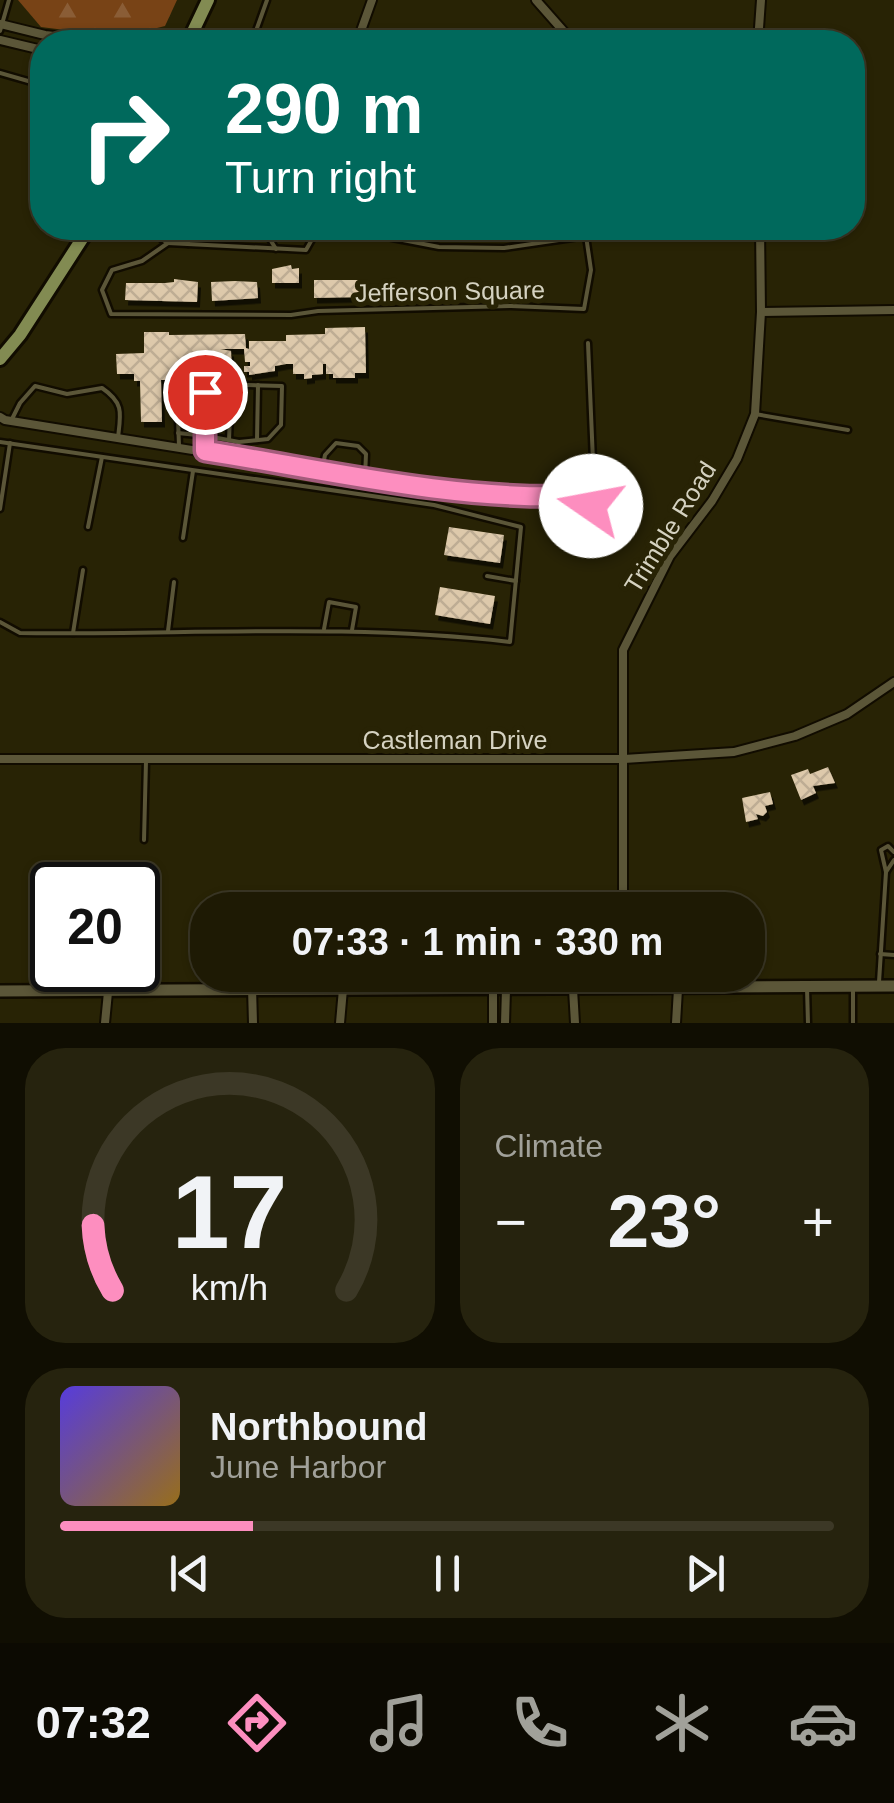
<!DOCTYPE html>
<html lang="en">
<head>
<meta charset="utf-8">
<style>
  :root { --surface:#1e1a04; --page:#26230e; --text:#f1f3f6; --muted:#a1a19a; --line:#3c3826; --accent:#fd8ebf }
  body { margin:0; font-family:Arial,sans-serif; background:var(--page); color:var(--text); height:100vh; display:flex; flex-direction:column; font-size:38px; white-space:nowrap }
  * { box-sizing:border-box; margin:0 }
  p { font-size:32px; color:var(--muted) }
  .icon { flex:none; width:55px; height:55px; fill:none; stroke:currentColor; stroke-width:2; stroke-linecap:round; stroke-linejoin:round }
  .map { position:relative; height:1023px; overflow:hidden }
  .panel { display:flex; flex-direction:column; gap:25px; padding:25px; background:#100e02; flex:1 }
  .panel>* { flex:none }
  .top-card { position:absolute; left:30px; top:30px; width:835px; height:210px; border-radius:40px; box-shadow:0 2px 8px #0004,0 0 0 2px var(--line); background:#00695c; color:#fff; overflow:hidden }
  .speed { position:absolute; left:30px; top:862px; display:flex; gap:20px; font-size:50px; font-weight:700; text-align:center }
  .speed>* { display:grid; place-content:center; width:130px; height:130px; border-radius:50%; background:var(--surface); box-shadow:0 2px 8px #0004,0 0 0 2px var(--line); line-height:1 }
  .speed .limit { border:5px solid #111; border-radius:15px; background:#fff; color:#111 }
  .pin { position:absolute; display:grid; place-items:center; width:85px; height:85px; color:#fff; margin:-42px; border:5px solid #fff; border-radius:50%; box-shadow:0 2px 10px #0007 }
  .me { position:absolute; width:110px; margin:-55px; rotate:282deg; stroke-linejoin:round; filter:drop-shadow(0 0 8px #0008) }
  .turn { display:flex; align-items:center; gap:35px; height:210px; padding:0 30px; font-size:45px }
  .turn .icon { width:130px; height:130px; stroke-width:2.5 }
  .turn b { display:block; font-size:70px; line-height:85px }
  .big { font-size:75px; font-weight:700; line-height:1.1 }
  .panel .tile { flex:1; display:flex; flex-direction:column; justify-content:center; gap:15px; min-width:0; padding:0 35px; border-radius:40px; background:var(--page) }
  .panel .dial { align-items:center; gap:0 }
  .dial svg { height:260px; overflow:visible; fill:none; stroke:var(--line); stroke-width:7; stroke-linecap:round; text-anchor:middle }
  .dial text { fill:var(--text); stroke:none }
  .song { display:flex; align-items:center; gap:30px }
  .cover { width:120px; height:120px; border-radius:15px; background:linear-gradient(135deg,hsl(250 70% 55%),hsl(40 70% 35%)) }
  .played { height:10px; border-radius:5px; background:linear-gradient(90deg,var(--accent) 25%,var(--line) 25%) }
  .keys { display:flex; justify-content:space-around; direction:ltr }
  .heat { display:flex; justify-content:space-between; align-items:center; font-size:55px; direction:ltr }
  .panel .tiles { flex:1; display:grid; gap:25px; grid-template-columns:1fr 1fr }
  .tile:last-child { grid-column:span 2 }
  .trip { position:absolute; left:190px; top:892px; width:575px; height:100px; border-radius:40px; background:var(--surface); box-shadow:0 2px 8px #0004,0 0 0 2px var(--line); font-weight:700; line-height:100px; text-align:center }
  .dock { display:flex; height:160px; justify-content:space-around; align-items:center; background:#0c0a02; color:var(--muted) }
  .dock .icon { width:70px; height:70px }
  .dock .selected { color:var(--accent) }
  .dock b { font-size:45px; color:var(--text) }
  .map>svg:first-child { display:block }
  .forest { fill:url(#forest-firs) }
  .building { fill:url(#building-cross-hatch); filter:url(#shadow) }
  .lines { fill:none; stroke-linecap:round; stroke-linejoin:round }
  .lane-casing { stroke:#110c00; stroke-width:9 }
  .street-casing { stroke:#110c00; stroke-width:12 }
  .secondary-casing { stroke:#110c00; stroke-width:16 }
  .primary-casing { stroke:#110c00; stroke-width:18 }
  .lane { stroke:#5b5638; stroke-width:4 }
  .street { stroke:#5b5638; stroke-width:8 }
  .secondary { stroke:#5b5638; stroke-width:11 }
  .primary { stroke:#828b52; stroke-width:12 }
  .route-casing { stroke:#a45c7c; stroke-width:25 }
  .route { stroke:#fd8ebf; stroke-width:18 }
  .labels { text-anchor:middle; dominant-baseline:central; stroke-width:10; stroke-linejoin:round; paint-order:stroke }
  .street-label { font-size:25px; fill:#d5d2c1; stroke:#282305 }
</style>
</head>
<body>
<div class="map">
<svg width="894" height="1023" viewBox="0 0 894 1023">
  <defs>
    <pattern id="forest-firs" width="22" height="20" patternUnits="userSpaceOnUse" patternTransform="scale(2.5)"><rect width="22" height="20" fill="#784316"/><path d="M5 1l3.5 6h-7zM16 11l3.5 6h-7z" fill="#8a5d36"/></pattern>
    <pattern id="building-cross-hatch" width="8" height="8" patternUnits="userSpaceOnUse" patternTransform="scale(2.5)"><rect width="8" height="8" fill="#ddc9ab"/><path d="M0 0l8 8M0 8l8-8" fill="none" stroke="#bead94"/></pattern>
    <filter id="shadow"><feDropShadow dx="3" dy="5.5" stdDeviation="0" flood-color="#0009"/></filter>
  </defs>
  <rect width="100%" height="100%" fill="#282305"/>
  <!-- forest -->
  <polygon class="forest" points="18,0 177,0 165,26 121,37 41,27"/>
  <!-- building -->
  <g class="building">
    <polygon points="291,265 292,269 299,268 299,283 272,283 272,269"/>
    <polygon points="174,279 198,282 197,302 125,300 126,283 165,283 174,282"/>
    <polygon points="314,280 361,280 362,297 314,298"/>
    <polygon points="235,281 257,282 258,298 212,301 211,282"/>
    <polygon points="365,327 366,373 355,373 355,378 333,378 333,374 326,374 326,364 323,364 323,374 312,375 312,378 304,379 304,374 293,374 293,364 286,364 275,366 275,371 249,375 249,372 244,372 244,366 250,366 250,362 245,362 244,349 220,349 231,351 232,374 212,374 213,388 189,388 186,392 173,380 161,380 162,422 141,422 140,381 134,381 134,374 117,374 116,354 144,353 144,332 169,332 169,335 245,334 246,348 249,349 249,341 286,341 286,335 325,334 325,328"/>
    <polygon points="449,527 504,535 500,563 444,555"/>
    <polygon points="440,587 495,596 490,624 435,615"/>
    <polygon points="828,767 835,783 813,786 816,793 801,800 791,775 808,769 810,774"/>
    <polygon points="770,792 773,804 765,806 767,812 763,816 756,814 758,819 746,822 742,798"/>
  </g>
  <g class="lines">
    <defs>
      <g id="lane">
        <polyline points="0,31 9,0"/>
        <polyline points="252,42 267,0"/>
        <polyline points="0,73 42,85"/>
        <polyline points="42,141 34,167 37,174 42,176"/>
        <polyline points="144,228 168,243 306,250 315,234 314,228"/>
        <polyline points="187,228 188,244"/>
        <polyline points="263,228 276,249"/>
        <polyline points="168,243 142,261 112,270 102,290 111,314 291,315 318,311 511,306 584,309 591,270 586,236 504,248 439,247 346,229 315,234"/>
        <polyline points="213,384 282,386 281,425 268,439 239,442 235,456"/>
        <polyline points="755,414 848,430"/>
        <path d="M11 421 20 403 35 386 67 394 102 388C124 403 121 413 118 437"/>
        <polyline points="178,433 207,436 205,391 231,391"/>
        <polyline points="229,440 231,390"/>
        <polyline points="257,440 258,385"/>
        <path d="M0 442 434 505 521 527 510 642C347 623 184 635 20 633L0 622"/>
        <polyline points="179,446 177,392 180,387"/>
        <polyline points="205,451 207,436 239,442"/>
        <polyline points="322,470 325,455 336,443 358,446 366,454 365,477"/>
        <circle cx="585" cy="495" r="12"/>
        <polyline points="587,483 593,461 588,343"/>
        <polyline points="0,509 10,443"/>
        <polyline points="88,527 102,457"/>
        <polyline points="183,538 193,471"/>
        <polyline points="487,576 516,581"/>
        <polyline points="324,629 329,602 356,607 352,630"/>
        <polyline points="168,631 174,582"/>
        <polyline points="73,633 83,570"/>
        <polyline points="144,840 146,761"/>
        <polyline points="886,872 894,860"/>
        <polyline points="880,954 894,955"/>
        <polyline points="879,982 886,872 881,850 888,846 894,852"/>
        <polyline points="807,988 808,1023"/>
        <polyline points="853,988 853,1023"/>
      </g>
      <g id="street">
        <polyline points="536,0 573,42"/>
        <polyline points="0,24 45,35 111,42"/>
        <polyline points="0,40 42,50"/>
        <polyline points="357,42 372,0"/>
        <polyline points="758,42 761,0"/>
        <polyline points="761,312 894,310"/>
        <polyline points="0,417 5,420 417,486 573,496"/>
        <polyline points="0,759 624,759 734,752 795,736 847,714 894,682"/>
        <polyline points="623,910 623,650 670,556 712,501 737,459 755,414 761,312 760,228"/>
        <polyline points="252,988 253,1023"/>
        <polyline points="573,989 575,1023"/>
        <polyline points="105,1023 108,992"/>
        <polyline points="340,1023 343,989"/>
        <polyline points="493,1023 493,989"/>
        <polyline points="505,1023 506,989"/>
        <polyline points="676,1023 678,989"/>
      </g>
      <polyline id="secondary" points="0,991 894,986"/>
      <g id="primary">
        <polyline points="188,42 208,0"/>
        <polyline points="0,359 20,335 89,228"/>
      </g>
    </defs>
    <!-- lane casing -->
    <use href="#lane" class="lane-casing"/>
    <!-- street casing -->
    <use href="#street" class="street-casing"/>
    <!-- secondary casing -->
    <use href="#secondary" class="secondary-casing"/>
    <!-- primary casing -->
    <use href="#primary" class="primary-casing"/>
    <!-- lane -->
    <use href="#lane" class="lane"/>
    <!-- street -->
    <use href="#street" class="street"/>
    <!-- secondary -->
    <use href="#secondary" class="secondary"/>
    <!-- primary -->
    <use href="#primary" class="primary"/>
  </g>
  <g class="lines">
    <defs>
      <path id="route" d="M205 392V451C326 470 450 500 573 496L580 505 591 506"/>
    </defs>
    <!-- route casing -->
    <use href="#route" class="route-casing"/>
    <!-- route -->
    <use href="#route" class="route"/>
  </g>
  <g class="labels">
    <!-- street labels -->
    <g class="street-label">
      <text transform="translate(450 291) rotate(-1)">Jefferson Square</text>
      <text transform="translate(670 527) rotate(-58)">Trimble Road</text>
      <text x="455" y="740">Castleman Drive</text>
    </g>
  </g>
</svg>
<div class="speed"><div class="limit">20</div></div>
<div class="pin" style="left:205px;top:392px;background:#d93025"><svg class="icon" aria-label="arrive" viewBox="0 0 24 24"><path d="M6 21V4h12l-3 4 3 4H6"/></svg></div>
<svg class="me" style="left:591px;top:506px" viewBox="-20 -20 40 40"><circle r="19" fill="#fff"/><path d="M0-13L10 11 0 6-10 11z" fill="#fd8ebf"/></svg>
<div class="trip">07:33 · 1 min · 330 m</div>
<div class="top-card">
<div class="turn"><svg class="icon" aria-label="right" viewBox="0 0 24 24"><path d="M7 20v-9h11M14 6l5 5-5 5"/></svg><div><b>290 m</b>Turn right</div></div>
</div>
</div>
<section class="panel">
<div class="tiles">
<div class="tile dial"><svg viewBox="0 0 100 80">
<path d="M14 69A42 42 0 1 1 86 69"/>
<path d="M14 69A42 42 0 0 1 8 49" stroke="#fd8ebf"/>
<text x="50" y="56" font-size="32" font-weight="700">17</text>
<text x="50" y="72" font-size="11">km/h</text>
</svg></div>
<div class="tile"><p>Climate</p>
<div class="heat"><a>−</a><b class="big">23°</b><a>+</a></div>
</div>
<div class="tile">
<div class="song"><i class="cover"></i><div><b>Northbound</b><p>June Harbor</p></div></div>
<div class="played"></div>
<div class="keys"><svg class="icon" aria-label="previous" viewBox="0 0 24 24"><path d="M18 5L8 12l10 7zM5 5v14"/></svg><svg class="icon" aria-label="pause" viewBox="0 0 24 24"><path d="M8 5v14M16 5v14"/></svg><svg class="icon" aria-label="next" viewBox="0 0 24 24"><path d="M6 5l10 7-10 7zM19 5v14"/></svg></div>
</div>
</div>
</section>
<nav class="dock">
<b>07:32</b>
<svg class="icon selected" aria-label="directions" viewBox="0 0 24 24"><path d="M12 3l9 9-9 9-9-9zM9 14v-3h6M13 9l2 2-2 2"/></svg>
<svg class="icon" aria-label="music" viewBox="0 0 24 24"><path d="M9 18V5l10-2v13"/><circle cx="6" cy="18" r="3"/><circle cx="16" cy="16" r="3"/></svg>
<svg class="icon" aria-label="phone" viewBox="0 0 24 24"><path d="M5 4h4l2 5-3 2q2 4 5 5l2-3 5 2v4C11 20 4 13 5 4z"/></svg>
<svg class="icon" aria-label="climate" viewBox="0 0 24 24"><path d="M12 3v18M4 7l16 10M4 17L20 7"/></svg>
<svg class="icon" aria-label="car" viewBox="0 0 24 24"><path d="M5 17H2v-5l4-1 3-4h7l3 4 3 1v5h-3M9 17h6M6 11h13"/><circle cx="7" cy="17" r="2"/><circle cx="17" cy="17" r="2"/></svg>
</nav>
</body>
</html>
